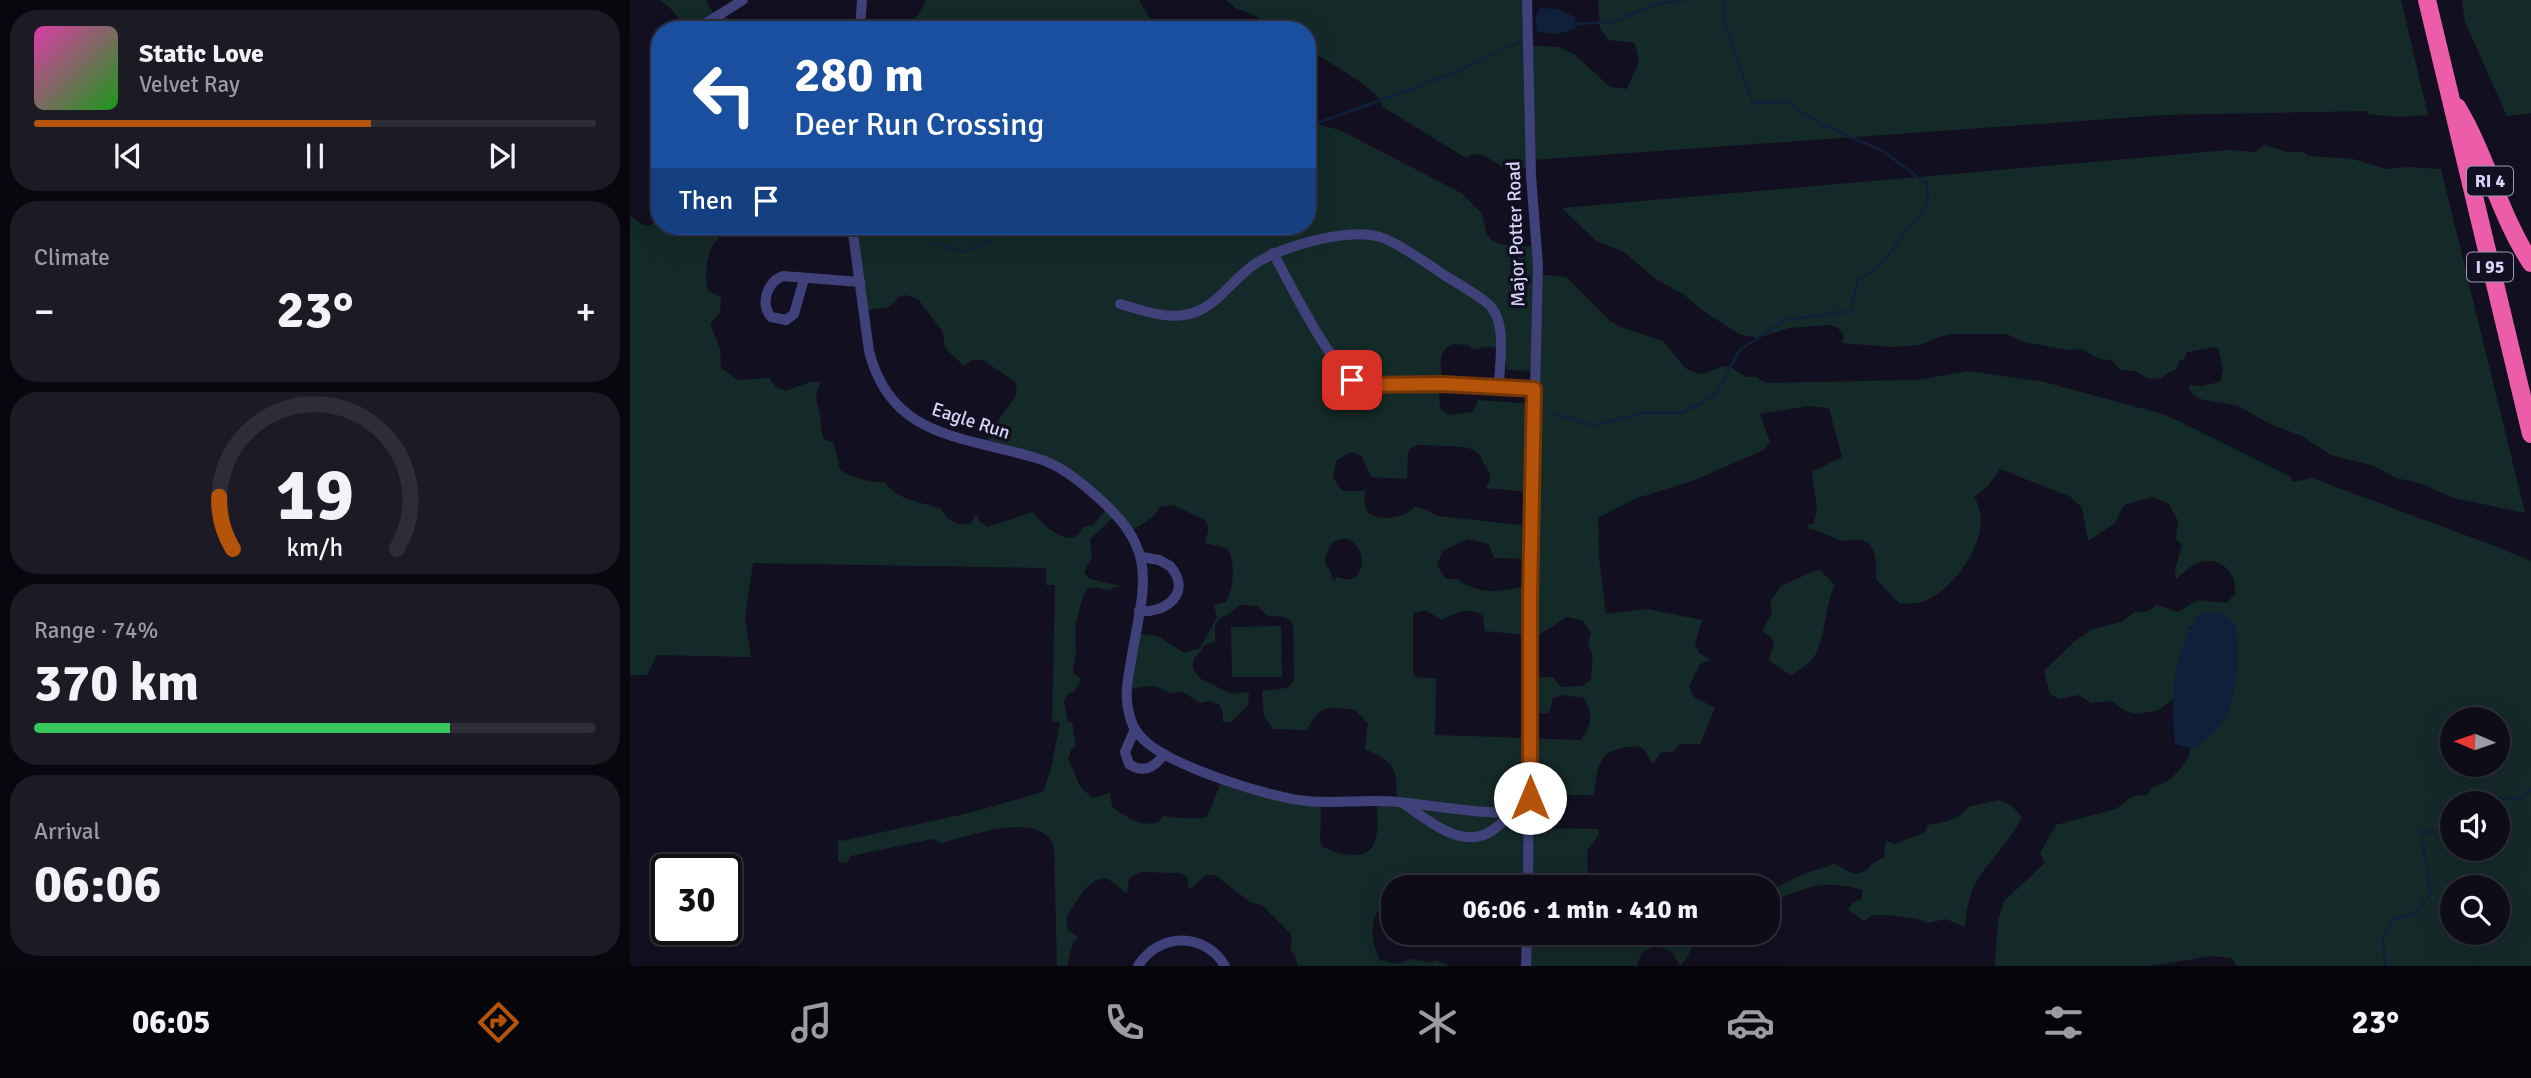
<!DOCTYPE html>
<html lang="en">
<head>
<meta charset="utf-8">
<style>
  :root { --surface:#0e0c18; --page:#1c1a25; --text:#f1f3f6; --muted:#9b9ba2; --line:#2e2c37; --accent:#b45309 }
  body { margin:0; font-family:Signika,sans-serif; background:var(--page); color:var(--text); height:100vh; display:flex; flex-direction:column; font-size:26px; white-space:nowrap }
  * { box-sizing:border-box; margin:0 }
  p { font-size:23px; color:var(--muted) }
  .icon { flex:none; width:38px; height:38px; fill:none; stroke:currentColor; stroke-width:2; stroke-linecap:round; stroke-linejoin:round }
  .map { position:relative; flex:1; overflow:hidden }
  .details { display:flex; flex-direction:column; gap:10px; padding:10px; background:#08070d; width:630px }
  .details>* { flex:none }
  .hud { position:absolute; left:21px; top:21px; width:665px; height:214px; border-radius:28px; box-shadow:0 7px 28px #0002,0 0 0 2px var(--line); background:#1a4fa0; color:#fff; overflow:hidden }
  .needle { width:46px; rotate:272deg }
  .fabs { position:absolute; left:1810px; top:707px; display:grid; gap:14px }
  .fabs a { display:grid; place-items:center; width:70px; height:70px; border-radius:50%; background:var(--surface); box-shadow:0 7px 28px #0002,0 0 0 2px var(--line); font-size:35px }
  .speed { position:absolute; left:21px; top:854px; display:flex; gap:14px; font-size:35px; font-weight:700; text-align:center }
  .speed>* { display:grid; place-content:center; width:91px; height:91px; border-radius:50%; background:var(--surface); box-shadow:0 7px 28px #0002,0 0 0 2px var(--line); line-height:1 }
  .speed .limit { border:4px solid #111; border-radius:10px; background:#fff; color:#111 }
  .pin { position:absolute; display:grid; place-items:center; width:60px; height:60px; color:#fff; margin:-30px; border-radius:14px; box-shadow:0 4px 10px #0006 }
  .me { position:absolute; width:77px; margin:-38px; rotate:0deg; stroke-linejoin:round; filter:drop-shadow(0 0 5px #0008) }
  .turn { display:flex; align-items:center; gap:24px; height:147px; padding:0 28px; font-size:32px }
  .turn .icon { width:91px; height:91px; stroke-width:2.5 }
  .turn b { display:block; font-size:49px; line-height:60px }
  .then { display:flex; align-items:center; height:66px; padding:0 28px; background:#0003; gap:14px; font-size:26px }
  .big { font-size:52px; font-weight:700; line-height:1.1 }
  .details .tile { flex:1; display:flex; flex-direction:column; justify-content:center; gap:10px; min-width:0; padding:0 24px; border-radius:28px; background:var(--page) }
  .details .dial { align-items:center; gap:0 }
  .dial svg { height:182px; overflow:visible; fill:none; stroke:var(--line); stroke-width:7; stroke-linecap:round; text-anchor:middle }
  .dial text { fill:var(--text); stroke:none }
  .song { display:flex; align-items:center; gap:21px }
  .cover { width:84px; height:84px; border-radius:10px; background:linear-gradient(135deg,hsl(320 70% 55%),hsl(120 70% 35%)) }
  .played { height:7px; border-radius:4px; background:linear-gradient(90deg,var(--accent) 60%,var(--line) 60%) }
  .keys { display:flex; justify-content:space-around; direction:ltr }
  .heat { display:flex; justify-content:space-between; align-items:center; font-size:38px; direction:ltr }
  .charge { height:10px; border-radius:5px; background:linear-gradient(90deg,#34c759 74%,var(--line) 0) }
  .trip { position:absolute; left:751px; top:875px; width:399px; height:70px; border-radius:28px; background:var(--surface); box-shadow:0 7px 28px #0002,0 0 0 2px var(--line); font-weight:700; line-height:70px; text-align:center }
  .dock { display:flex; height:112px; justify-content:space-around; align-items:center; background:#06050a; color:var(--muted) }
  .dock .icon { width:49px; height:49px }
  .dock .active { color:var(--accent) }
  .dock b { font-size:32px; color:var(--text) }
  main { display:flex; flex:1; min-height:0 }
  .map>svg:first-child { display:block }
  .green { fill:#142a28; fill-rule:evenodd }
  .water { fill:#0f213a }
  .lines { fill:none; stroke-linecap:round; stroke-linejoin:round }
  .stream { stroke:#0f213a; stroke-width:2.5 }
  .street { stroke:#40417a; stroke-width:10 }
  .highway { stroke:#ec5da9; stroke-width:18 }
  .route-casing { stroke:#753606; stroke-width:18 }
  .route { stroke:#b45309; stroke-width:12 }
  .labels { text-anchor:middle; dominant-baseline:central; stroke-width:7; stroke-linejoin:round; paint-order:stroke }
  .shield { fill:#121020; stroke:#9c99b9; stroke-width:2 }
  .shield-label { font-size:18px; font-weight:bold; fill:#d7d4fa }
  .street-label { font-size:19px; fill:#d7d4fa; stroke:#121020 }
</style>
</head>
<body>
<main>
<section class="details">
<div class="tile">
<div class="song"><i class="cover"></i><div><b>Static Love</b><p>Velvet Ray</p></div></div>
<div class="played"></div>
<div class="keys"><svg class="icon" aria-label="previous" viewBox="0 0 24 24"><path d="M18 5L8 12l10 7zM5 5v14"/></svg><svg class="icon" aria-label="pause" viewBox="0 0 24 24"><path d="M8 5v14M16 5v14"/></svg><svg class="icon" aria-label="next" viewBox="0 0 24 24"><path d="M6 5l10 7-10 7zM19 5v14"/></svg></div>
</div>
<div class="tile"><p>Climate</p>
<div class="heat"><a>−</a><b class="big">23°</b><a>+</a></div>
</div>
<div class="tile dial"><svg viewBox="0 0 100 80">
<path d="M14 69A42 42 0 1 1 86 69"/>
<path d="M14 69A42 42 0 0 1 8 46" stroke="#b45309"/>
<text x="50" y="56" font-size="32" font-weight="700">19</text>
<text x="50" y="72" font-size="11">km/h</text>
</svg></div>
<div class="tile"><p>Range · 74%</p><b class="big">370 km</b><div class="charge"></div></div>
<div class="tile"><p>Arrival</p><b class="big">06:06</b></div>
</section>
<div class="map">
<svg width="1901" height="966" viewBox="0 0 1901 966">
  <rect width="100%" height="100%" fill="#121020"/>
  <!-- green -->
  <g class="green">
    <path d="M30 0H76L84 14 94 12 104 30H60C49 19 42 8 30 0Z"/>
    <polygon points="296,0 509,0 526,30 287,30 285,17 288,15"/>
    <path d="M596 0H896L897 45 929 47 944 54 980 87 997 89 1009 62 1005 43 979 40 970 29 968 0H1771L1798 115 1769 117 1737 114 1738 111 1534 115 901 160 899 168 878 170 853 155 842 154 836 158 753 107C750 88 694 61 677 48V30H646L624 15 605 8Z"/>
    <polygon points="1832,0 1901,0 1901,113 1877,116 1835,22"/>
    <path d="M677 122 710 130 831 193 852 214 856 233 862 240 870 244 906 247 907 274 936 277 980 321 993 328 1033 341 1055 368 1066 373 1074 374 1093 366 1101 367 1116 377H1126L1135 383 1288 380 1337 371 1414 382 1536 415 1661 477 1662 482 1682 478 1859 544 1901 561V966H1606L1602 958 1582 956 1519 966H1365L1368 921 1374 901 1415 863 1410 853 1426 825 1486 809 1503 796 1517 795 1522 787C1538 785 1551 770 1559 757L1571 621 1559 627V655L1542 700 1528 710 1509 714 1495 711 1482 701 1461 703 1449 695 1429 699 1420 694 1414 671 1445 641 1463 629 1491 622 1505 612H1516L1527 605 1548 612 1568 600 1596 603 1605 595C1608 572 1588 553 1565 564 1558 568 1552 574 1546 579L1545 570 1552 545 1546 539 1548 521 1539 504 1522 497 1494 505 1485 523 1458 541 1452 508 1441 497 1370 469 1358 486 1344 497C1366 531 1329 584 1297 600 1290 604 1279 603 1270 604L1246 579C1246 566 1248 545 1232 540 1225 538 1216 542 1209 540 1198 536 1190 530 1178 529L1177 525 1184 523 1187 509 1182 472 1212 457 1199 408 1178 406 1130 414 1140 442 1134 450 1062 481 1004 499 968 518 969 558 976 614 1017 609 1072 620 1065 644 1069 653 1080 660 1070 664 1059 687 1064 697 1085 708 1070 744H1050L1044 751 1030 753 1024 763 1021 762C1018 758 1017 750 1012 748 1002 744 981 749 974 757 966 767 966 783 964 795H900L899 828 968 829 969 835 957 850 958 887H763V905L751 906C739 922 741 943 750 960L769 964 779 959 800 962 807 960 819 966H668L665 956 660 950 662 940 661 934 632 905 620 902 585 875H576L559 890 557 877 550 873 510 872 499 878 497 894C491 889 485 883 479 880 461 871 444 906 436 918L438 930 449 938 443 942 437 966H427L424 848C414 808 339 836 311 843L302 839 221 856 217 863 208 862V839L212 841 339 813 413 792 421 769 430 722H422L425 585H416V568L123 563 115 618 121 657 27 655 17 675H0V216L13 225H22L26 221 30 222V226C39 226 45 230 53 231 63 233 69 231 78 230L89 239C76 247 74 276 78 291L91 297 90 313 80 324 90 349 91 368 108 380 139 378 146 387 156 391 180 382H191C182 401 188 400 190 416 191 425 190 431 194 439L204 443 210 470C224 478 239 483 255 482 265 500 292 502 311 509 318 521 326 526 341 524L346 514 350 522 358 527 403 512C409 522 428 538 441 538 447 537 450 531 454 527L463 525 478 507 430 469 356 446 362 425 367 422 385 397 387 388 385 382 353 360H342L334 366 315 348 313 332 288 299 275 295 269 297 259 307 238 310 224 226H677ZM823 344 838 345 844 350C856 345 865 345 875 353L877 370 903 371 901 404 848 400 843 412 819 415 811 410C809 400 807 392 815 385 810 372 806 349 823 344ZM788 445C802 446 833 445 844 450 851 454 851 458 854 464 860 474 863 476 856 488L900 492 899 524 890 525 807 516 797 510 784 507C776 518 750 522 739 513 733 508 735 498 735 491H712L703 477 706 461 720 452 731 455 741 477 777 479 778 453 780 449ZM543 505 575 520 579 528 575 543 597 548C606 561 604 588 596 602L584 605 587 617 570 648 554 653 530 637 509 633 501 689C517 686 527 683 540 694L552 691 570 703 579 701 589 704 593 712V722H601L618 705 619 692 601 694 571 679 563 669V660L575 645 585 641V625L589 618 598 615 610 605 627 606 638 616 655 617 661 621 663 627 664 680 657 688 632 691 634 715 643 729 677 730C690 704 698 707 725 710L738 723 735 749C766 763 767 768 767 801L747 802C747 823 753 854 725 855 713 855 703 852 693 847L690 842 691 804 593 778 577 817C564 820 546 818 533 816L529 822C510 828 497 817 482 807L480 793 463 798 451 788 438 759 441 750 446 746 442 722H438L434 701 439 693 444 692 451 679 444 674 443 668 446 652 445 627 453 596 457 589 463 587 478 590 491 586 460 579 454 572 462 556 460 539 487 514 503 530 523 517 530 507ZM716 538C719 540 724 542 726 545 734 553 734 571 724 578 718 581 711 578 706 577L704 581C697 559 688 566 704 541ZM838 539 859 544 864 558 899 559V586C868 590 861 597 830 582L829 579H816L807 566 812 551ZM796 610 811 620C825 614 838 605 853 616L855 631 898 635 899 639 917 630 937 617 952 620 961 633 958 644C965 654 962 668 961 680L952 686 931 687 923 677 899 678V713H919L923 698 932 695 954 698C965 716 960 726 951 740L805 735 806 679 786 677 783 673V613ZM1822 719H1867V765H1822ZM1822 803H1867V849H1822ZM1822 887H1867V933H1822Z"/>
    <polygon points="1635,145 1657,152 1674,152 1679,156 1723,159 1756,169 1779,167 1811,169 1895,513 1824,498 1792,484 1766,478 1744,466 1701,455 1672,436 1640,424 1609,406 1570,399 1563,395 1559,388 1560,385 1571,386 1590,382 1593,370 1589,350 1585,347 1557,352 1554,359 1549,361 1547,369 1537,373 1531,379 1517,378 1505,371 1490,370 1482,361 1467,358 1452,349 1438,350 1393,342 1377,334 1322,334 1309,337 1290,345 1262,347 1212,343 1214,336 1208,328 1200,325 1159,328 1128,338 1109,334 1072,310 1053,294 1027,280 994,252 966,241 932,208 1599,150 1625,152"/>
    <path d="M1186 570H1190L1205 585C1194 607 1196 637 1184 657 1179 664 1168 670 1162 676L1141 662 1139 658 1144 644 1140 636 1132 631 1142 613 1140 602 1151 586Z"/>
    <polygon points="651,626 652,677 602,677 601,627"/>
    <path d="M1369 800 1382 806 1392 817C1380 841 1360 859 1346 882 1339 895 1336 912 1335 927L1316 919 1297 923 1288 919 1260 915H1243L1234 921 1218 910 1223 902 1231 899 1233 890C1190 878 1177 888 1138 903V890C1152 887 1163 878 1176 873 1186 869 1195 869 1204 863L1219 872 1227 874 1238 869 1242 864 1254 857 1256 841 1264 844 1294 833 1298 825C1314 822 1329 821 1338 807Z"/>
    <path d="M896 933H1077C1062 942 1062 953 1050 966L1043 953 1027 945 1011 953 1007 966H895Z"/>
  </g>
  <!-- water -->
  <g class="water">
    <path d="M910 8 928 9 945 17 946 27C937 34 918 36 907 31L906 17Z"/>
    <path d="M1591 612 1606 625C1609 673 1610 723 1563 749L1545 744C1540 694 1542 658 1568 614Z"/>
  </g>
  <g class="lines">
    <!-- stream -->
    <g class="stream">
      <polyline points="943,24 984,22 1025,4 1056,0"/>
      <polyline points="677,127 827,72 895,39"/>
      <polyline points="302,243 334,252 385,228 409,226"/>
      <polyline points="923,413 965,426 1010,413 1050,413 1073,403 1088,390 1110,350 1155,320 1221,311 1227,281 1249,267 1298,203 1297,184 1253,151 1191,124 1157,102 1123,103 1095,24 1095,0"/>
      <polyline points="1833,803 1839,796 1890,800 1901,790"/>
      <polyline points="1755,966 1753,935 1765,919 1784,914 1801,894 1791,832 1809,832 1822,817"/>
    </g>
    <!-- street -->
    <g class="street">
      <polyline points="897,0 901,176 908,266 900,600 898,887"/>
      <polyline points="65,30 113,0"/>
      <polyline points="230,30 232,0"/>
      <path d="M222 226 239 351C261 439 334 436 406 458 428 464 447 479 464 494 531 551 514 583 501 661 498 678 494 696 499 713 501 724 506 733 514 740 541 766 640 798 677 801 707 804 737 799 767 802 811 806 854 815 899 813"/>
      <path d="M643 253C661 285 701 370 731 385H812L904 389"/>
      <path d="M174 279 164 314 156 320 141 317C130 303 137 282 153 276L230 282"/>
      <path d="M490 304C511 310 532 318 554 315 584 311 599 283 622 266 648 247 718 227 750 237 767 242 798 264 814 275 825 282 856 299 862 308 877 328 869 364 869 387"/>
      <path d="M509 611C536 614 563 592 540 566L529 560 512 557"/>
      <path d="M505 729 495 752 499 764C514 774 525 767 534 754"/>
      <path d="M774 804C809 828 845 860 879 814"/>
      <path d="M508 966C529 932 575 932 595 966"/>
      <polyline points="896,966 897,933"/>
    </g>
    <!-- highway -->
    <g class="highway">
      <polyline points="1797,0 1901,434"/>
      <path d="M1827 107C1857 157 1869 214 1901 263"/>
    </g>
  </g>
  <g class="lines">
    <defs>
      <polyline id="route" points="722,380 731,385 812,384 904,389 900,600 900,798"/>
    </defs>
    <!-- route casing -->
    <use href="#route" class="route-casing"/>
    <!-- route -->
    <use href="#route" class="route"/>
  </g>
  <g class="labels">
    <!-- shield labels -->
    <g class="shield">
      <rect x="1837" y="166.5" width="46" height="29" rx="5"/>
      <rect x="1837" y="252.5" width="46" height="29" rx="5"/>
    </g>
    <g class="shield-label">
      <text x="1860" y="181">RI 4</text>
      <text x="1860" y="267">I 95</text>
    </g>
    <!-- street labels -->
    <g class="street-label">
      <text transform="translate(886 234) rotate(-92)">Major Potter Road</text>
      <text transform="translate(341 421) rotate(18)">Eagle Run</text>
    </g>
  </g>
</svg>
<div class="fabs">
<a><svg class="needle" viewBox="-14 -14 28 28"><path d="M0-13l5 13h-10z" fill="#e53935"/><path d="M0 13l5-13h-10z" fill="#9b9ba2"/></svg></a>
<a><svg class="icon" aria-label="sound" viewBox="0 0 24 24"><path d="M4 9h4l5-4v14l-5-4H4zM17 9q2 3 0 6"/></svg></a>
<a><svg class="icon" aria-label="search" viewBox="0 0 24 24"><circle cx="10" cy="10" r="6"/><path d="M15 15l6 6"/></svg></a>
</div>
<div class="speed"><div class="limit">30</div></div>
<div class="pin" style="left:722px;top:380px;background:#d93025"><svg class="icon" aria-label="arrive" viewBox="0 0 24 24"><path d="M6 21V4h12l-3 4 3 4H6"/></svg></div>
<svg class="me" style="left:900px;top:798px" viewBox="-20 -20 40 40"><circle r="19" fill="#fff"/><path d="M0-13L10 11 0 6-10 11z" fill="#b45309"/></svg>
<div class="trip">06:06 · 1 min · 410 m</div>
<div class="hud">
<div class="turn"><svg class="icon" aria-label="left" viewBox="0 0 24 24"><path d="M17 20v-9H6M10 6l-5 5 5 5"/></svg><div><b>280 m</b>Deer Run Crossing</div></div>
<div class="then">Then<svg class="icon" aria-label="arrive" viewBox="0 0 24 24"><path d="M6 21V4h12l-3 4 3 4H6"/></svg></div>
</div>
</div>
</main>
<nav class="dock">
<b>06:05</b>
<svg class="icon active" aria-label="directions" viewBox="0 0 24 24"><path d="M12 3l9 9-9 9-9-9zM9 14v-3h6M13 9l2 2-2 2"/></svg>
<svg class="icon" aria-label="music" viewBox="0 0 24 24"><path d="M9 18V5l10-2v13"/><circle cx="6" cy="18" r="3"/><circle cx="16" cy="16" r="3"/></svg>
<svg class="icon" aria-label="phone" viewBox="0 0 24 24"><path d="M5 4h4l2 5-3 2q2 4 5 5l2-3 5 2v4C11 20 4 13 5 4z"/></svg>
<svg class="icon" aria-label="climate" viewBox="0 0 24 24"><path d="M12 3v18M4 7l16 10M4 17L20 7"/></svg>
<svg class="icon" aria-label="car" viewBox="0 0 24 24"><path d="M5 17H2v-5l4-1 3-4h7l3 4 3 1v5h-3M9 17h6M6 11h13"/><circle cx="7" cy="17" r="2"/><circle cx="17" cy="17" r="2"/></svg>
<svg class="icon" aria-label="filters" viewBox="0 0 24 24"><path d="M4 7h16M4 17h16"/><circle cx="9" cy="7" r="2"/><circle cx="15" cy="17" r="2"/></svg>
<b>23°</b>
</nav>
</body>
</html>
